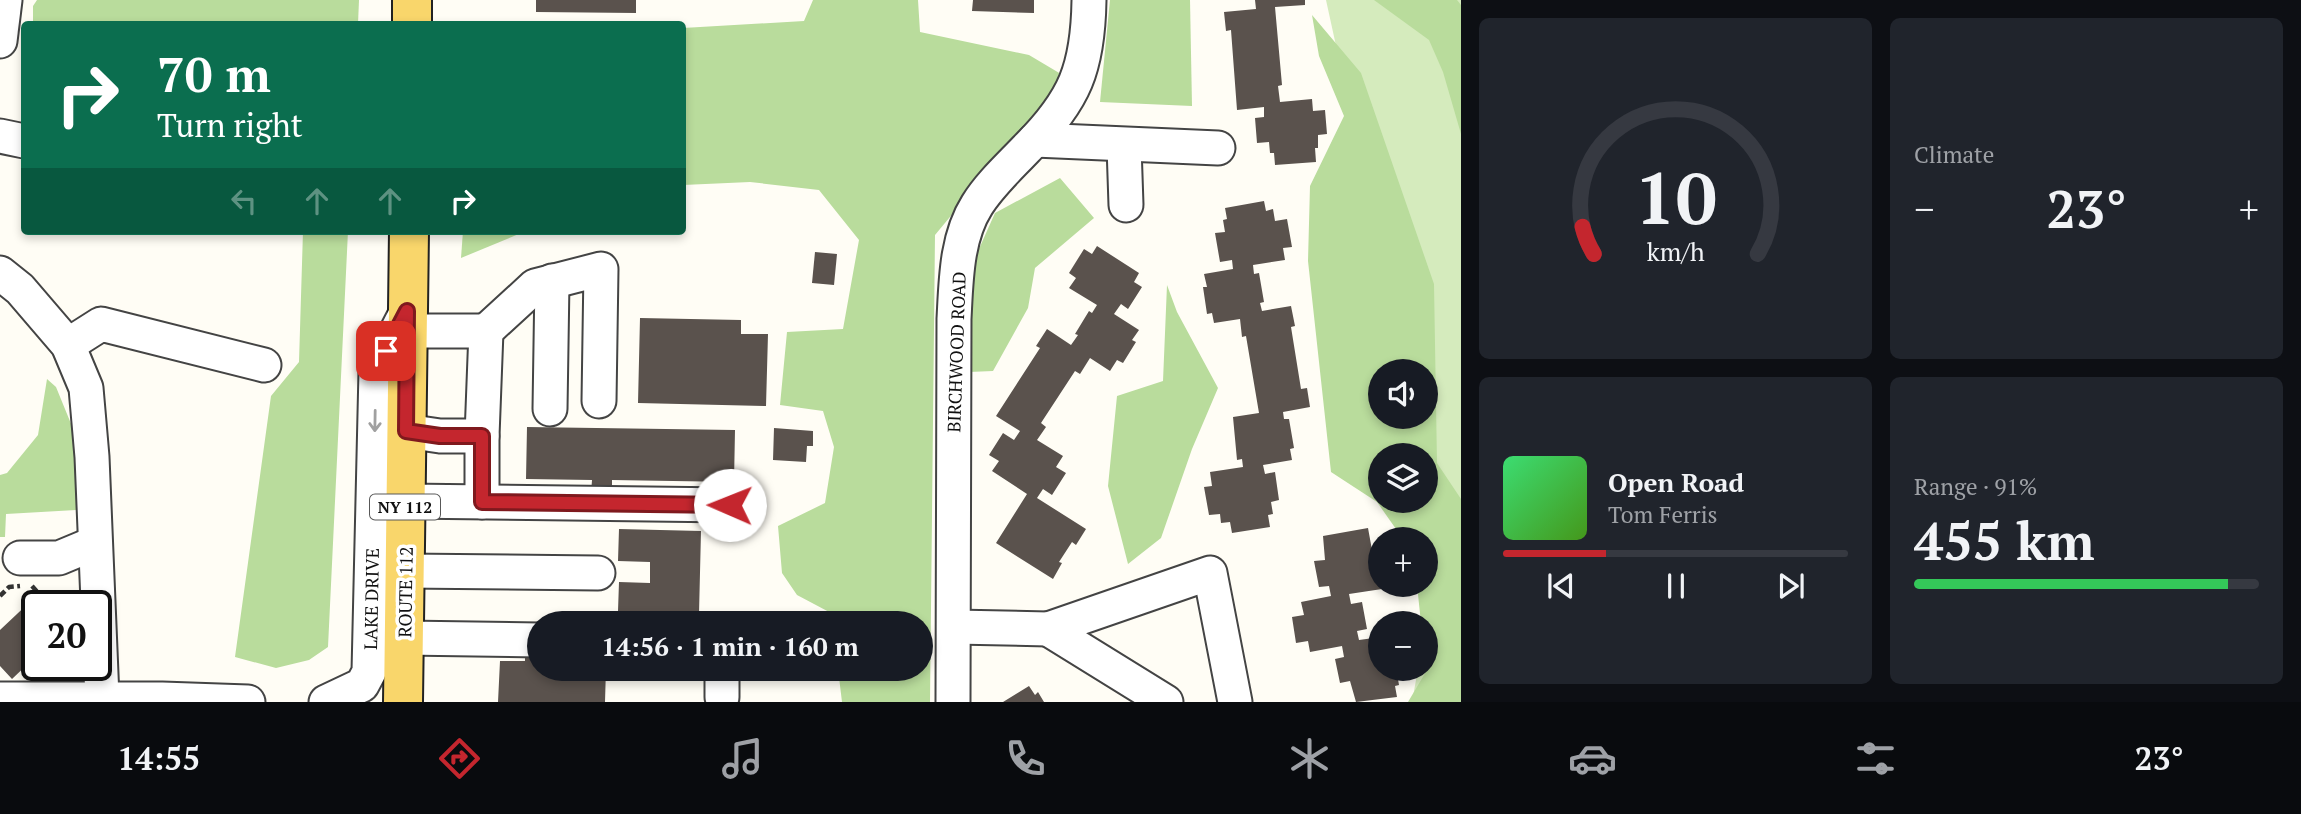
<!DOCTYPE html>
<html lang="en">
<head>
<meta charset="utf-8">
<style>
  :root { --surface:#171b24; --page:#20242c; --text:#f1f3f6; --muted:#9ea1a6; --line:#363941; --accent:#c4262e }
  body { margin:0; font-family:"PT Serif",serif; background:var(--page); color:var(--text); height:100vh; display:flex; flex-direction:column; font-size:26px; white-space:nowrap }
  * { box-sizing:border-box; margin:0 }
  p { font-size:23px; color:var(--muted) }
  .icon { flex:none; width:38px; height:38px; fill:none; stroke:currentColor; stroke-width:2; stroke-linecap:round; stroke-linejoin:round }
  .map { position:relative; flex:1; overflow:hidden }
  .drawer { display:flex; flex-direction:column; gap:18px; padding:18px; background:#0d0f14; width:840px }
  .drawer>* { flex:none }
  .guide { position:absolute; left:21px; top:21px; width:665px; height:214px; border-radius:7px; box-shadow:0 4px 10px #0003; background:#0b6e4f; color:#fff; overflow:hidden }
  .buttons { position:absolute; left:1368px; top:359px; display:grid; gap:14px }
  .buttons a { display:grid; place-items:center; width:70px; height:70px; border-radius:50%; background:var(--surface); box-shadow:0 4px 10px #0003; font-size:35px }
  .speed { position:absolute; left:21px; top:590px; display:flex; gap:14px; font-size:35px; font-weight:700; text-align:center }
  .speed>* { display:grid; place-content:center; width:91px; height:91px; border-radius:50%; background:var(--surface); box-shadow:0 4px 10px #0003; line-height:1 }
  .speed .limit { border:4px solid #111; border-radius:10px; background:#fff; color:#111 }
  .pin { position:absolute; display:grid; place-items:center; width:60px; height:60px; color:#fff; margin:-30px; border-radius:14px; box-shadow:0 4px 10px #0006 }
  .me { position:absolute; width:77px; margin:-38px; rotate:271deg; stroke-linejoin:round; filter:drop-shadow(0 0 5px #0008) }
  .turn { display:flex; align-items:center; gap:24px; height:147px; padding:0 21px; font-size:32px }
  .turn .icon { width:91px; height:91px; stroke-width:2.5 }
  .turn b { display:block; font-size:49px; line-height:60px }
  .lanes { display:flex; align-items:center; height:66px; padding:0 21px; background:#0003; justify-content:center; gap:35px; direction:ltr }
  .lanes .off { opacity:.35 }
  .big { font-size:52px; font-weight:700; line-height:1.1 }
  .drawer .card { flex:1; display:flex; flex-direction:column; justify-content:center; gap:10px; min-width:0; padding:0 24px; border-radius:10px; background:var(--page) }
  .drawer .dial { align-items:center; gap:0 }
  .dial svg { height:182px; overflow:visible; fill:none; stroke:var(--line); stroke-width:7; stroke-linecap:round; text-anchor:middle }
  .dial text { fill:var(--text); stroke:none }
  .song { display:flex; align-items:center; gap:21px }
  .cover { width:84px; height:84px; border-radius:10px; background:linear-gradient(135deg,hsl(140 70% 55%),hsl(100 70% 35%)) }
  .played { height:7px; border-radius:4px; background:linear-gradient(90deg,var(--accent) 30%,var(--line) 30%) }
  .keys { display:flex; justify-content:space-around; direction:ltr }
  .heat { display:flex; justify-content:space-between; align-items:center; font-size:38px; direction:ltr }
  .charge { height:10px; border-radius:5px; background:linear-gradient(90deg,#34c759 91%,var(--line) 0) }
  .drawer .tiles { flex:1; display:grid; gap:18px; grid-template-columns:repeat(2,1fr) }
  .trip { position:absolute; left:527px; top:611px; width:406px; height:70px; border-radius:35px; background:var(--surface); box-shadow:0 4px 10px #0003; font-weight:700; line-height:70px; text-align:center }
  .tabs { display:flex; height:112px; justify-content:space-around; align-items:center; background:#090b0e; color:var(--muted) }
  .tabs .icon { width:49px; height:49px }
  .tabs .selected { color:var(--accent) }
  .tabs b { font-size:32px; color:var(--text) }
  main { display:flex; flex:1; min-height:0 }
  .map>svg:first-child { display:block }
  .green { fill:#d5ebbd; fill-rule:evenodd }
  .forest { fill:#b9dc9c; fill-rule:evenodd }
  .building { fill:#5a524d }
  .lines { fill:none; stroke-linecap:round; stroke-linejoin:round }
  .minor-casing { stroke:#444; stroke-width:37 }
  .major-casing { stroke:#222; stroke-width:42 }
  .path { stroke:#333; stroke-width:4.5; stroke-dasharray:7 3.5; stroke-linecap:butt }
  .minor { stroke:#fff; stroke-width:33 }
  .major { stroke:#f9d66b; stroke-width:38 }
  .oneway { stroke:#a0a0a0 }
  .route-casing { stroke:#7f191e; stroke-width:18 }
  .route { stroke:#c4262e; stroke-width:12 }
  .labels { text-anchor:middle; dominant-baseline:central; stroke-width:7; stroke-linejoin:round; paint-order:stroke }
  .shield { fill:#fff; stroke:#585858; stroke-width:2 }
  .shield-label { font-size:16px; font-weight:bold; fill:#111 }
  .street-label { font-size:18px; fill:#111; stroke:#fff }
</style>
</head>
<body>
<main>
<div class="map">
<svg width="1461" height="702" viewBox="0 0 1461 702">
  <rect width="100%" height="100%" fill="#fffdf5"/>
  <!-- green -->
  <path class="green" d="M1326 0H1461V702H1412L1418 669 1426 668V623L1437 545 1426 500V455L1383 439 1340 64ZM1381 371H1426V416H1381Z"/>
  <!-- forest -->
  <g class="forest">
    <polygon points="37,0 359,0 358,24 33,24 33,6"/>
    <polygon points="813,0 918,0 920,32 1029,55 1066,77 935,235 930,702 842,702 838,669 920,668 920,623 832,623 831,613 797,595 782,573 778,526 825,503 834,447 823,411 780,405 787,332 843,329 859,240 819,190 750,182 683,185 683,28 804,21"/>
    <polygon points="1110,0 1190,0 1192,106 1100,102"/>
    <polygon points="1374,0 1457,0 1461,5 1461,134 1443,72 1429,40"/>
    <path d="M1312 15 1361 73 1434 284 1437 463 1461 499V702H1408L1427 670 1426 623H1421L1417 585 1426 584V539H1403L1377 502 1331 472 1308 261 1310 186 1344 116 1319 56ZM1381 371H1426V416H1381ZM1381 455H1426V500H1381Z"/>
    <polygon points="1060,178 1094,218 1035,268 1028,308 993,371 969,372 970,269 995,213"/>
    <polygon points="303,231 348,231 328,647 309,660 276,668 235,657 271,396 299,362"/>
    <polygon points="463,231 526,231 461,258"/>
    <polygon points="1167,285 1177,312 1218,388 1192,449 1161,538 1128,564 1108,486 1117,396 1163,381"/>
    <polygon points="47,379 56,387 76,436 76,510 6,514 5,537 0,537 0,475 7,473 38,435"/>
  </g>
  <!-- building -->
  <g class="building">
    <polygon points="536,0 636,0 636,13 536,12"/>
    <polygon points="973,0 1034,0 1034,13 972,11"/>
    <polygon points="1255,0 1305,0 1305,5 1275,7 1282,85 1278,86 1280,102 1312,99 1313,111 1325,110 1327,134 1318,135 1318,148 1315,148 1316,162 1275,165 1274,153 1270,153 1269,142 1257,143 1255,118 1264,117 1264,107 1237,110 1231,30 1226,31 1224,12 1256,9"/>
    <polygon points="1264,201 1266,211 1273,209 1275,221 1287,219 1292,247 1283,248 1285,260 1253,265 1254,274 1259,273 1264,302 1260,303 1262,311 1291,306 1295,326 1291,327 1301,389 1307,388 1310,407 1283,412 1284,419 1289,419 1294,448 1290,449 1292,460 1263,465 1265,474 1275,472 1279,500 1271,502 1273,514 1268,515 1270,527 1232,533 1230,522 1221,523 1220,514 1209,515 1204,487 1212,486 1210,472 1243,467 1242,459 1237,460 1233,417 1259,413 1246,336 1242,337 1240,319 1214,323 1212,313 1207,314 1203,287 1207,287 1204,274 1233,269 1232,260 1220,262 1215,233 1225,232 1223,220 1227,219 1225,208"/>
    <polygon points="1097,246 1139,273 1134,282 1142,287 1128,309 1121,304 1114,314 1139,330 1132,340 1136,342 1123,363 1117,360 1110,371 1090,358 1080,374 1075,371 1041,423 1046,427 1037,440 1063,456 1056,467 1066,473 1052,495 1043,489 1037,498 1086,529 1076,545 1072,542 1059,562 1062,563 1053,579 996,543 1027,494 992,471 999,461 989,455 1003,433 1014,440 1020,431 996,416 1040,348 1036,346 1047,329 1071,345 1078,335 1075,334 1089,311 1092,313 1097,305 1069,288 1076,278 1069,273 1084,249 1092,254"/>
    <polygon points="815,252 837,254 834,285 812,283"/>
    <polygon points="640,318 741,320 741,334 768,334 766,406 638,403"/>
    <polygon points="527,427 735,430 734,482 612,480 612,494 591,494 592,480 526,479"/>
    <polygon points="774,428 813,431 813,446 807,446 806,462 773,460"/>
    <polygon points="1368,528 1372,550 1381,549 1379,576 1382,589 1349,594 1351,604 1362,602 1367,629 1357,631 1359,640 1381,637 1381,668 1396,668 1399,685 1395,686 1397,697 1356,702 1350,681 1340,683 1335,659 1344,657 1342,646 1310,652 1308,641 1296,643 1292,617 1304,615 1301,602 1331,596 1329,586 1319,587 1314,561 1325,560 1323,536"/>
    <polygon points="619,529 701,531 699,614 618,611 619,582 650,583 650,562 618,561"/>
    <polygon points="34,598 40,606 37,606 37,661 34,658 12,679 0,666 0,630"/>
    <polygon points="525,657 535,657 535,661 539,661 539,668 606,668 605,702 498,702 500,661 525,661"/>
    <polygon points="1029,686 1035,695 1038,692 1044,702 1003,702"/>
  </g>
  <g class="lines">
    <defs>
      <g id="minor">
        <polyline points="0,41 5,0"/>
        <polyline points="0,136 24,141"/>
        <polyline points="1035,140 1218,148"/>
        <polyline points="1124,146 1126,205"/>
        <polyline points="0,273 20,289 68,345 86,388 92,457 102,698"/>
        <polyline points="407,331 486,331 482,436"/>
        <polyline points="486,331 535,286 601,269 599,401"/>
        <polyline points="68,345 101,324 264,365"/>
        <polyline points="550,409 552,281"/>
        <polyline points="406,431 440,436 482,436 482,502"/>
        <polyline points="406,501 730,505"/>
        <polyline points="20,558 59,558 95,543"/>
        <polyline points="405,571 598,573"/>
        <polyline points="954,627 1048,629"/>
        <polyline points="404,638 539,640"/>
        <polyline points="722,668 722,697"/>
        <polyline points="0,699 162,699 248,702"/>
        <polyline points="326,702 362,685 369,672 376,371 407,311"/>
        <path d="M953 702 954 319C956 282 956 238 977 205 990 184 1010 166 1027 148 1075 100 1088 68 1089 0"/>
        <polyline points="1166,702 1048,629 1210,573 1235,702"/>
      </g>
      <g id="major">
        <polyline points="412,24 412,0"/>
        <polyline points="403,702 409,231"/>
      </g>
    </defs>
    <!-- minor casing -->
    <use href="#minor" class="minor-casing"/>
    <!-- major casing -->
    <use href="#major" class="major-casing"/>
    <!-- path -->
    <g class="path">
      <polyline points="32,586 50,606"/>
      <polyline points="0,596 9,587 20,586"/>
      <polyline points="48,672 56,665"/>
    </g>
    <!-- minor -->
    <use href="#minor" class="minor"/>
    <!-- major -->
    <use href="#major" class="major"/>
  </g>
  <!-- one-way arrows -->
  <defs><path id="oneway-shaft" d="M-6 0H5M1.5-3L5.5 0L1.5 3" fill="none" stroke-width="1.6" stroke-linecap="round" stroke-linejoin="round" transform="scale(1.75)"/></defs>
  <use class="oneway" href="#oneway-shaft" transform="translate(375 421) rotate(91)"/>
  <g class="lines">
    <defs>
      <polyline id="route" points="386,351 407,311 406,431 440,436 482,436 482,502 730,505"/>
    </defs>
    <!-- route casing -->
    <use href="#route" class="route-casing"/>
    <!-- route -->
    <use href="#route" class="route"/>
  </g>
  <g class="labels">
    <!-- shield labels -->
    <rect class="shield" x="370" y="494.5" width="70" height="25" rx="5"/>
    <g class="shield-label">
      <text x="405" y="507">NY 112</text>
    </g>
    <!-- street labels -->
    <g class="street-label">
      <text transform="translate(956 352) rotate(-88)">BIRCHWOOD ROAD</text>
      <text transform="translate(405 592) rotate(-89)">ROUTE 112</text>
      <text transform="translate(371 599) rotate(-89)">LAKE DRIVE</text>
    </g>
  </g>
</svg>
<div class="buttons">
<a><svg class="icon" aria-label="sound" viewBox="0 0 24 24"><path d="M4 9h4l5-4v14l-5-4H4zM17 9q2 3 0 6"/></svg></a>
<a><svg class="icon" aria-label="layers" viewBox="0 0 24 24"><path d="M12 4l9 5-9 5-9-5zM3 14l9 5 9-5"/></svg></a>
<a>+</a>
<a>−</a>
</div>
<div class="speed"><div class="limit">20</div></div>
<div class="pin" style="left:386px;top:351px;background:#d93025"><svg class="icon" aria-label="arrive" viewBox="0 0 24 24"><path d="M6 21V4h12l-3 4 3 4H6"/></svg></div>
<svg class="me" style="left:730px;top:505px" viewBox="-20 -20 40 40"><circle r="19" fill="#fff"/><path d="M0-13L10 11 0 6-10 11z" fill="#c4262e"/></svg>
<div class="trip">14:56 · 1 min · 160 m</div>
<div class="guide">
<div class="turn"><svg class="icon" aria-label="right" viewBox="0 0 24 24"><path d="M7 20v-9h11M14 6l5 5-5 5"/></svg><div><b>70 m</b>Turn right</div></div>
<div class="lanes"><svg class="icon off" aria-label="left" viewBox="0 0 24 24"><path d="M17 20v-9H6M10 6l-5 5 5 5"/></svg><svg class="icon off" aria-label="ahead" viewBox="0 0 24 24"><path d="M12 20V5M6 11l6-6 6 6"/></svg><svg class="icon off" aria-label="ahead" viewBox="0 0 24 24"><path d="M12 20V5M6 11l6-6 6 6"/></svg><svg class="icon" aria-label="right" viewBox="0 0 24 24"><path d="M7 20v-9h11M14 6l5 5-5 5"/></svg></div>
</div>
</div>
<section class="drawer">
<div class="tiles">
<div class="card dial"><svg viewBox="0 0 100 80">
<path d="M14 69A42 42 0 1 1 86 69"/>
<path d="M14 69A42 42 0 0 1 9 57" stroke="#c4262e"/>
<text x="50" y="56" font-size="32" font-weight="700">10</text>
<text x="50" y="72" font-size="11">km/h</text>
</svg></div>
<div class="card"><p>Climate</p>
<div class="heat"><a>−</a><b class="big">23°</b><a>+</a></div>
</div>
<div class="card">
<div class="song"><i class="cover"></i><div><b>Open Road</b><p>Tom Ferris</p></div></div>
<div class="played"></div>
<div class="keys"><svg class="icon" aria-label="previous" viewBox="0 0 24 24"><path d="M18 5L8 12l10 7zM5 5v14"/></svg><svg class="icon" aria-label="pause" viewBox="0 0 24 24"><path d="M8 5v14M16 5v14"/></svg><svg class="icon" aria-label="next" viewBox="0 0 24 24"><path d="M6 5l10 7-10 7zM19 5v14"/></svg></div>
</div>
<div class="card"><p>Range · 91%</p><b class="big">455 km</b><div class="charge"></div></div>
</div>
</section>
</main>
<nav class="tabs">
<b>14:55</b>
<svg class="icon selected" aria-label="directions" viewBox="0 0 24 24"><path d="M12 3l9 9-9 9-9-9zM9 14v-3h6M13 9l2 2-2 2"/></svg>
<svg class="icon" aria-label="music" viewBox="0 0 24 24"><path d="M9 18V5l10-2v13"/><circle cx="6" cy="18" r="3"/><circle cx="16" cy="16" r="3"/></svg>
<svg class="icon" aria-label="phone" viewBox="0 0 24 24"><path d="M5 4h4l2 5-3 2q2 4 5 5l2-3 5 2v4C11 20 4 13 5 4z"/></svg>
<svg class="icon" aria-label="climate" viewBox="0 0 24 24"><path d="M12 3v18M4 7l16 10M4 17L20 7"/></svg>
<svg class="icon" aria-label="car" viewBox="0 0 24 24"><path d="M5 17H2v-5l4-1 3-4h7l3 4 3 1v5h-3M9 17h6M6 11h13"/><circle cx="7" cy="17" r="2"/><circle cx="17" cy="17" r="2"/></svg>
<svg class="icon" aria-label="filters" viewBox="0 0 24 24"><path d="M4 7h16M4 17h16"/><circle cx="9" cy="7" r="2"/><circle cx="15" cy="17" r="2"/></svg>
<b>23°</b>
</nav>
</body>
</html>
